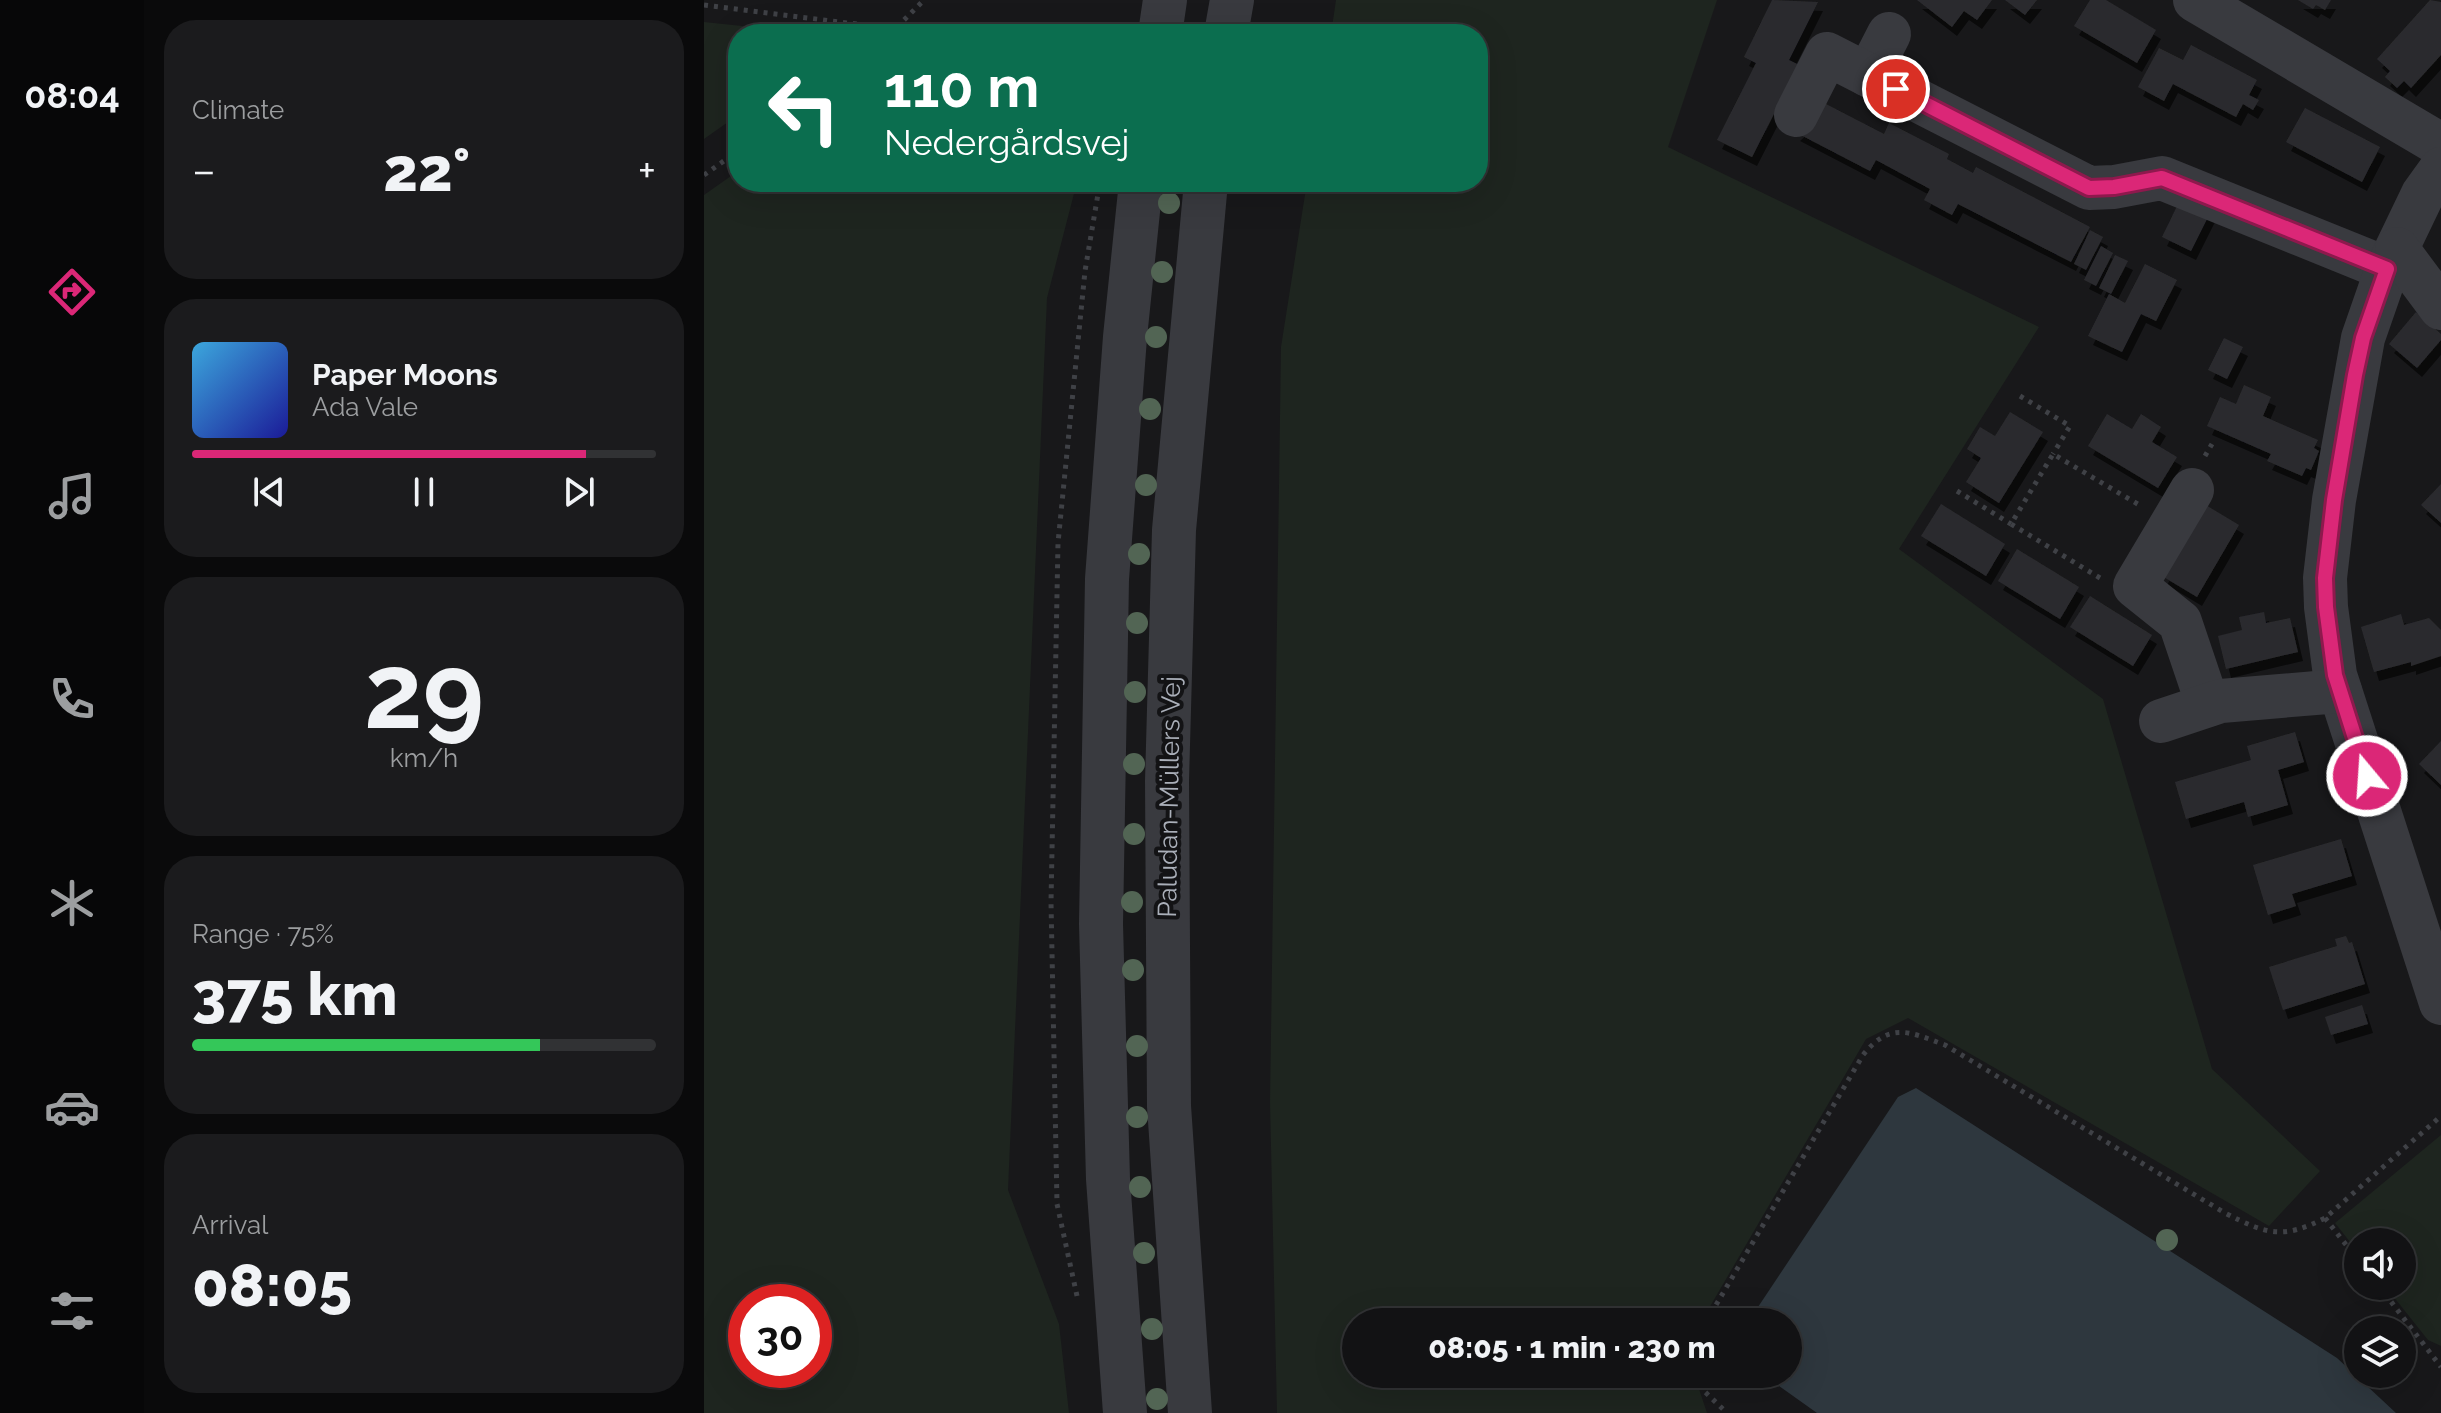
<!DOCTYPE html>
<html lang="en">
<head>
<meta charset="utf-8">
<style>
  :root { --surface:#121214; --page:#1b1b1d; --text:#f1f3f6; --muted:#9c9ea0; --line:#313234; --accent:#db2777 }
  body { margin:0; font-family:Raleway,sans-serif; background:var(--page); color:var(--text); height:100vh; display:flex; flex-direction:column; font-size:30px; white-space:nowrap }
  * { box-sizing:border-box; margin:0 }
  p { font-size:26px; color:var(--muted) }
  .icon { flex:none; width:44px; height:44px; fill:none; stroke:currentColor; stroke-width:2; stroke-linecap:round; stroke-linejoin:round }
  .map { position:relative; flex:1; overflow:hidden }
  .sheet { display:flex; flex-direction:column; gap:20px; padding:20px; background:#0a0a0b; width:560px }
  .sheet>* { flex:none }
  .top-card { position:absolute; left:24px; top:24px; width:760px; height:168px; border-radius:32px; box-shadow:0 8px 32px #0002,0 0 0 2px var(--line); background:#0b6e4f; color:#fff; overflow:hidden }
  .tools { position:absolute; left:1640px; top:1228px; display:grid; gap:16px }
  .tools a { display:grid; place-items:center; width:72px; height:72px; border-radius:50%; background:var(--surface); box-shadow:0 8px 32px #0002,0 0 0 2px var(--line); font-size:40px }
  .speed { position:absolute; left:24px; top:1284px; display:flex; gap:16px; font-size:40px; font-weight:700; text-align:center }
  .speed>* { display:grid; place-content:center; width:104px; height:104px; border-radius:50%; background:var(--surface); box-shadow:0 8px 32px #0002,0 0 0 2px var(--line); line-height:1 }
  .speed .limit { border:12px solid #d22; background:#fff; color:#111 }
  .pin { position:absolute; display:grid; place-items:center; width:68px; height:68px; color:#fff; margin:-34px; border:4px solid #fff; border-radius:50%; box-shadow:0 2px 8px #0007 }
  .me { position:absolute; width:88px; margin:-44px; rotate:342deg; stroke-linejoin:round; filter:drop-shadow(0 0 6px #0008) }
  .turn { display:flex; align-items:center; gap:28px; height:168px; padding:0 24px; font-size:36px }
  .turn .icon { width:104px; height:104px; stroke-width:2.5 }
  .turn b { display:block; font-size:56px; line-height:68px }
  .big { font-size:60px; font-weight:800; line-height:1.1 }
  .sheet .card { flex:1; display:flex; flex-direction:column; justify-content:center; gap:12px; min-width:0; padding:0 28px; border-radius:32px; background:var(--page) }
  .sheet .dial { align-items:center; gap:0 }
  .dial b { font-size:104px; line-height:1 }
  .song { display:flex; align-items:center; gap:24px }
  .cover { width:96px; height:96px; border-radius:12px; background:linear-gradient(135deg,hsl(200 70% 55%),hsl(240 70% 35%)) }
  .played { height:8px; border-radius:4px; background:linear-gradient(90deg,var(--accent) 85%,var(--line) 85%) }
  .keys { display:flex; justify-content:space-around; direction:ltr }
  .heat { display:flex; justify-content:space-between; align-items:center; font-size:44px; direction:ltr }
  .charge { height:12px; border-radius:6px; background:linear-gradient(90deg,#34c759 75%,var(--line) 0) }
  .trip { position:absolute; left:638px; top:1308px; width:460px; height:80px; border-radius:40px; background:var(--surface); box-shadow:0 8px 32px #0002,0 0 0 2px var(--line); font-weight:800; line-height:80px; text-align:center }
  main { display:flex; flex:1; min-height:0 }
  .dock { display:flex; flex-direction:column; width:144px; justify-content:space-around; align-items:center; background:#070708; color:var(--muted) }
  .dock .icon { width:56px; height:56px }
  .dock .selected { color:var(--accent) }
  .dock b { font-size:36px; color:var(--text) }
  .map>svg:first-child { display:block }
  .green { fill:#1e251f; fill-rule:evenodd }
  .water { fill:#2e373e }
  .building { fill:#2b2b2e; filter:url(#shadow) }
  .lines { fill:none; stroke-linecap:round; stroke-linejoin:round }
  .path { stroke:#3f4146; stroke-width:5; stroke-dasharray:4 6; stroke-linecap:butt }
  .minor { stroke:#393a3f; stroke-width:44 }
  .tree { fill:#526554 }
  .route-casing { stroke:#8e194d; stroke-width:20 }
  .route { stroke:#db2777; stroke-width:14 }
  .labels { text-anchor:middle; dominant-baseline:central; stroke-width:8; stroke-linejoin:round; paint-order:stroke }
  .street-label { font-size:26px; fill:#aaafb9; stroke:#131315 }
</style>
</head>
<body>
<main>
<nav class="dock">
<b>08:04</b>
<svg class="icon selected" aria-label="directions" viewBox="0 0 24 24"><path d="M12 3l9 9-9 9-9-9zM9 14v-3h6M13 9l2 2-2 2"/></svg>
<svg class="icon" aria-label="music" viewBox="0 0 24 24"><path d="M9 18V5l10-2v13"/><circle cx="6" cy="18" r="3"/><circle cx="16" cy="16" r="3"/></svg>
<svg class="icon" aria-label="phone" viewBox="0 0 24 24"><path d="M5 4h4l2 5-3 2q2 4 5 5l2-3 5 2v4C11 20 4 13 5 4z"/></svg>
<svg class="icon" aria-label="climate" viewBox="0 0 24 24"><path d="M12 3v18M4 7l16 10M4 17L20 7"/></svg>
<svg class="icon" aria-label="car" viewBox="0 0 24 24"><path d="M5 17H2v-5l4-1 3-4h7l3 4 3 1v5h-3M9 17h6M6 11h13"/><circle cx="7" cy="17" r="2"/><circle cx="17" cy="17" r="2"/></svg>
<svg class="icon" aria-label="filters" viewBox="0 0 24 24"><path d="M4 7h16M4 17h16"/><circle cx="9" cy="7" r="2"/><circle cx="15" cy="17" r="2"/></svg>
</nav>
<section class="sheet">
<div class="card"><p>Climate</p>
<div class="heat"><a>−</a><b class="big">22°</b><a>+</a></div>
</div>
<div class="card">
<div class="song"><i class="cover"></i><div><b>Paper Moons</b><p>Ada Vale</p></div></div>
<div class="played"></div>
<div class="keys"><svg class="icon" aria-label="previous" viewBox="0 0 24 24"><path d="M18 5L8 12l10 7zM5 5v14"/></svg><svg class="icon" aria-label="pause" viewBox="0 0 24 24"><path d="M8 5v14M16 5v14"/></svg><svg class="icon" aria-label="next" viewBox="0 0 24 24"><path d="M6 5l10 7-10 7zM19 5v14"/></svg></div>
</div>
<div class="card dial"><b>29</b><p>km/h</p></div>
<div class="card"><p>Range · 75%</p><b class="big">375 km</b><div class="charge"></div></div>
<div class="card"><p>Arrival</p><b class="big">08:05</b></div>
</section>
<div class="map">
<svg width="1737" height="1413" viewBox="0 0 1737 1413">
  <defs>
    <filter id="shadow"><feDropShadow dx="5" dy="9" stdDeviation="0" flood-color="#0009"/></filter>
  </defs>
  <rect width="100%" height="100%" fill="#18181a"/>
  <!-- green -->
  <g class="green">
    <polygon points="632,0 1013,0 964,147 1335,327 1195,549 1399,699 1508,1069 1616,1171 1565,1226 1204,1018 1162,1039 997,1322 652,1322 652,1374 990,1374 1003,1413 573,1413 566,1102 577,347 603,182 774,182 774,34 627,34"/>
    <polygon points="0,22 117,34 34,34 34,115 0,139"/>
    <path d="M34 171V182H373L343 298 304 1190 355 1324 365 1413H0V195ZM110 1302V1370H42V1302Z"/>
    <polygon points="1737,1135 1737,1346 1724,1340 1681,1286 1698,1286 1698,1242 1654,1242 1654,1252 1631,1223"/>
  </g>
  <!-- water -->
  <polygon class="water" points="1212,1088 1633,1358 1692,1413 1113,1413 1058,1374 1084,1374 1084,1322 1044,1322 1194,1097"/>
  <!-- building -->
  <g class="building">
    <polygon points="1068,0 1114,2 1085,60 1095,65 1048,157 1013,140 1052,63 1040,57"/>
    <polygon points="1213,0 1288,0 1273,20 1260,11 1248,27"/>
    <polygon points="1301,0 1333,0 1321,15"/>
    <polygon points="1386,0 1402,0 1452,30 1433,63 1370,26"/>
    <polygon points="1594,0 1627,0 1621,10 1612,5 1609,9"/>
    <polygon points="1726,0 1737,2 1737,55 1707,88 1700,81 1693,88 1681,77 1686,71 1673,59"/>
    <polygon points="1487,45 1553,80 1545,95 1555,100 1549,110 1539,104 1532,117 1469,84 1460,101 1434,87 1455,48 1479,60"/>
    <polygon points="1122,104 1180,134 1185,123 1245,154 1243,159 1269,173 1272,167 1386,227 1367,262 1254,204 1248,215 1220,200 1226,189 1172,160 1166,171 1091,132"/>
    <polygon points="1601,108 1676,147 1658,182 1582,142"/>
    <polygon points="1477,198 1506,213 1487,251 1458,237"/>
    <polygon points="1386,230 1399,237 1382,270 1370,264"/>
    <polygon points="1397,246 1409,253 1392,286 1380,280"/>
    <polygon points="1411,255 1424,261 1407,294 1395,288"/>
    <polygon points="1441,264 1473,280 1452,321 1437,314 1418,352 1384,336 1405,294 1421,303"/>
    <polygon points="1712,312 1737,334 1737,340 1713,368 1685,344"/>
    <polygon points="1520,338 1539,347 1523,379 1504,370"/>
    <polygon points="1540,385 1567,397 1559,416 1614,440 1610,448 1615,451 1607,470 1602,468 1598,476 1563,461 1567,454 1503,426 1516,397 1532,404"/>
    <polygon points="1306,412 1339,432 1295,503 1262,482 1277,458 1263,449 1276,427 1291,436"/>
    <polygon points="1403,414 1428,429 1437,414 1457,427 1448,442 1473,457 1454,488 1384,446"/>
    <polygon points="1737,484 1737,523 1717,505"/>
    <polygon points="1237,504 1301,544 1282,576 1217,536"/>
    <polygon points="1500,504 1535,525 1493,597 1458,576"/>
    <polygon points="1313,549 1375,587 1356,619 1294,581"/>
    <polygon points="1386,596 1448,635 1429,666 1366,627"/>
    <polygon points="1560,612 1562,623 1586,618 1594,652 1522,669 1514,636 1538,630 1535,617"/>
    <polygon points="1697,614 1700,625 1725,618 1737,630 1737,656 1707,666 1707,662 1670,672 1657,627"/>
    <polygon points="1591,732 1600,762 1574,770 1584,805 1544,817 1540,802 1482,819 1471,782 1547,760 1543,746"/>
    <polygon points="1737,741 1737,785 1715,764"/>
    <polygon points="1637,839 1648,876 1588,894 1592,906 1564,915 1549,865"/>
    <polygon points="1642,936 1645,943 1648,942 1661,984 1579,1010 1565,967 1633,946 1631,939"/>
    <polygon points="1658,1005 1664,1024 1627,1035 1621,1017"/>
  </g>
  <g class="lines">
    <!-- path -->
    <g class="path">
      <polyline points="0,5 232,34"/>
      <polyline points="186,34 220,0"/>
      <polyline points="0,175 34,151"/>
      <polyline points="1316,396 1366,426 1349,454"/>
      <polyline points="1501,456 1508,444"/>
      <polyline points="1253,491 1307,524"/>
      <polyline points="1396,578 1307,524 1349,454 1437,506"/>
      <polyline points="1621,1218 1654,1260"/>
      <polyline points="1675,1286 1737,1367"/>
      <polyline points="373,1296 353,1204 347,902 354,543 381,271 396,182"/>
      <path d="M1002 1322 1159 1055C1186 1021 1206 1032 1241 1045L1521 1213C1562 1234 1578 1240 1621 1218L1737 1116"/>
      <polyline points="995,1374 999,1390 1023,1413"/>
    </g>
    <!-- minor -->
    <g class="minor">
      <polyline points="1491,0 1737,145"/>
      <polyline points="456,34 461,0"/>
      <polyline points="522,34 528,0"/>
      <polyline points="1164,75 1185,34"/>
      <polyline points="1092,115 1123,54 1385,188 1410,187 1458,178 1683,269"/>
      <polyline points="1737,169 1719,194 1683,269 1659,338 1630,500 1621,578 1622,607 1631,675 1737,1003"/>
      <polyline points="1693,249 1737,308"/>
      <polyline points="1488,490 1431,586 1476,622 1504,705"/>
      <polyline points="1457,721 1517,701 1636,691"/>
      <polyline points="421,1413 404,1179 397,924 403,579 421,337 437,182"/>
      <polyline points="486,1413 465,1106 463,781 470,530 502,182"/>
    </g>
  </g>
  <!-- trees -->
  <g class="tree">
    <circle cx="465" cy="203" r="11"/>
    <circle cx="458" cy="272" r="11"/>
    <circle cx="452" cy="337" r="11"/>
    <circle cx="446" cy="409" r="11"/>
    <circle cx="442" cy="485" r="11"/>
    <circle cx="435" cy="554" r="11"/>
    <circle cx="433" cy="623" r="11"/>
    <circle cx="431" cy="692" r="11"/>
    <circle cx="430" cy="764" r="11"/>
    <circle cx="430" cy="834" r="11"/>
    <circle cx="428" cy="902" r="11"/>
    <circle cx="429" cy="970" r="11"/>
    <circle cx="433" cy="1046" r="11"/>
    <circle cx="433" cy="1117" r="11"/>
    <circle cx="436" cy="1187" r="11"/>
    <circle cx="1463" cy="1240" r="11"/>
    <circle cx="440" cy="1253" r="11"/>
    <circle cx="448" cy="1329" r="11"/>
    <circle cx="453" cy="1399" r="11"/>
  </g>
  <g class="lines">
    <defs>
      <polyline id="route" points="1192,89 1385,188 1410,187 1458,178 1683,269 1659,338 1651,375 1630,500 1621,578 1622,607 1631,675 1663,776"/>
    </defs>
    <!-- route casing -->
    <use href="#route" class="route-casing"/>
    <!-- route -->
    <use href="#route" class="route"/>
  </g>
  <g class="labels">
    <!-- street labels -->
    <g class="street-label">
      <text transform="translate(465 797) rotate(-89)">Paludan-Müllers Vej</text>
    </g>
  </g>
</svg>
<div class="tools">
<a><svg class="icon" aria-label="sound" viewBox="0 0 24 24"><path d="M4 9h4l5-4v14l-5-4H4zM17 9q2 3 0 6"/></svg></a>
<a><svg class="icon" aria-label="layers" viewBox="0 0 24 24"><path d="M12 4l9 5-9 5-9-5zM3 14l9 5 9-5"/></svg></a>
</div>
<div class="speed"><div class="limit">30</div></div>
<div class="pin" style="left:1192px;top:89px;background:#d93025"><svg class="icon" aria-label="arrive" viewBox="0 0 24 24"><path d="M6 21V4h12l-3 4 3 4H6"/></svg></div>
<svg class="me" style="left:1663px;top:776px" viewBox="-20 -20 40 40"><circle r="17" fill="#db2777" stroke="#fff" stroke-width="3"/><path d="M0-11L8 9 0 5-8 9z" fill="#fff"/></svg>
<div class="trip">08:05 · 1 min · 230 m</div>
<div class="top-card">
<div class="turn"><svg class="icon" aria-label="left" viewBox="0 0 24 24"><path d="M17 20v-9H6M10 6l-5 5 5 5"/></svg><div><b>110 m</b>Nedergårdsvej</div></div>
</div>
</div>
</main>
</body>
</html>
